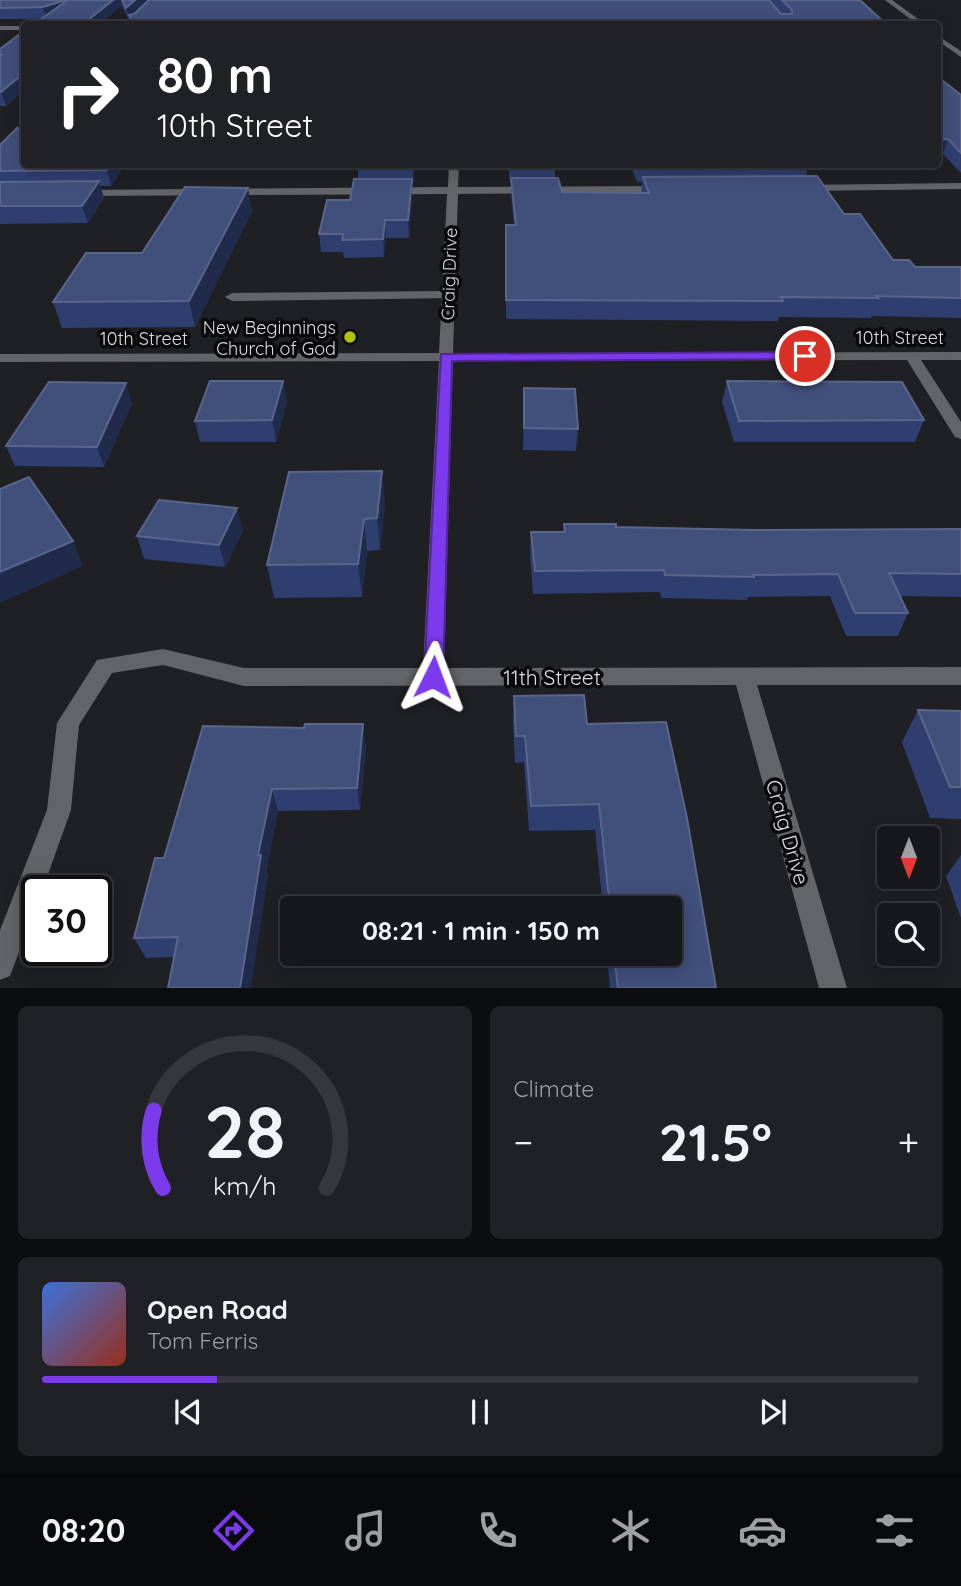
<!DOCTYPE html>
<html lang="en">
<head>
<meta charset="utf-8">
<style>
  :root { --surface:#16181b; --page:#1f2124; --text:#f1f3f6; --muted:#9ea0a3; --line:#35373a; --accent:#7c3aed }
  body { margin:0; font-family:Quicksand,sans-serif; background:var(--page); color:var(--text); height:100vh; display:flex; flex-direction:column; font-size:26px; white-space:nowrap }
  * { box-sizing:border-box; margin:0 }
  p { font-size:23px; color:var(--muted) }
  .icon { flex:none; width:38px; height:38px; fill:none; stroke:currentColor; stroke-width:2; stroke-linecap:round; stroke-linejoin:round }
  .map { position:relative; height:988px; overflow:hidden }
  .drawer { display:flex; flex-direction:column; gap:18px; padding:18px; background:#0c0d0f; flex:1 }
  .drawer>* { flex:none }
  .hud { position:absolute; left:21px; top:21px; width:920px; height:147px; border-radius:7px; box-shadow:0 4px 18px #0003,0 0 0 2px var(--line); background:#202124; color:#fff; overflow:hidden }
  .needle { width:46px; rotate:180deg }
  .tools { position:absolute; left:877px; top:826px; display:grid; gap:14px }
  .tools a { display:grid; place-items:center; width:63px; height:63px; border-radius:7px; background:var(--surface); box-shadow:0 4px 18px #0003,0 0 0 2px var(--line); font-size:35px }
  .speed { position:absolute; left:21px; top:875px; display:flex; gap:14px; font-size:35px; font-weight:700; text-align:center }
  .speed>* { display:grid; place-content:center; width:91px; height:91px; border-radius:50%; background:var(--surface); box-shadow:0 4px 18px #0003,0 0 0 2px var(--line); line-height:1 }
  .speed .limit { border:4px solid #111; border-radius:10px; background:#fff; color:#111 }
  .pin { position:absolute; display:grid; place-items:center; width:60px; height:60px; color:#fff; margin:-30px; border:4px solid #fff; border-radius:50%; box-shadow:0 2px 7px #0007 }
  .me { position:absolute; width:77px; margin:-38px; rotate:3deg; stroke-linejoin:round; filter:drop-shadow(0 0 5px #0008) }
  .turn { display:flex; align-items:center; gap:24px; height:147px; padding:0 21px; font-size:32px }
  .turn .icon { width:91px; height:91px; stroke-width:2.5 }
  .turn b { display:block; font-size:49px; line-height:60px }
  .big { font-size:52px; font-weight:700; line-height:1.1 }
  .drawer .tile { flex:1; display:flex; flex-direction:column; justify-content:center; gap:10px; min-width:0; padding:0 24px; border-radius:10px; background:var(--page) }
  .drawer .dial { align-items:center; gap:0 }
  .dial svg { height:182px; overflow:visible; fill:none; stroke:var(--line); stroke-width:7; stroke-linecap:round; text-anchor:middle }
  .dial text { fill:var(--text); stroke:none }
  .song { display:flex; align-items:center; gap:21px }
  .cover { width:84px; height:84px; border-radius:10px; background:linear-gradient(135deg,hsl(220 70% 55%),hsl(10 70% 35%)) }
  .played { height:7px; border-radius:4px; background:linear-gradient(90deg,var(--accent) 20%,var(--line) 20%) }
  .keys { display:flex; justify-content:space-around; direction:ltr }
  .heat { display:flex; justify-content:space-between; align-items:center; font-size:38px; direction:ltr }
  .drawer .tiles { flex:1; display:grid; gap:18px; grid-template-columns:1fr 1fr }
  .tile:last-child { grid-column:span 2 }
  .trip { position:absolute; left:280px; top:896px; width:402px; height:70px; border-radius:7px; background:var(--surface); box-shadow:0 4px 18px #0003,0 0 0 2px var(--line); font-weight:700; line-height:70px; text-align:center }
  .tab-bar { display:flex; height:112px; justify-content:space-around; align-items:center; background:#090a0b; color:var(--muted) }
  .tab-bar .icon { width:49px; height:49px }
  .tab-bar .selected { color:var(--accent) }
  .tab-bar b { font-size:32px; color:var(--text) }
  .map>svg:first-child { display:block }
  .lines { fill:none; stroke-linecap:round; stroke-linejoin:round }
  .service { fill:#636467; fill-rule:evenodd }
  .minor { fill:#636467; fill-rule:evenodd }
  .wall { fill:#2e3e6f }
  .shaded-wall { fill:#202b4c }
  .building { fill:#414f7b; stroke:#59658b; stroke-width:2 }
  .route { fill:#7c3aed; stroke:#51269a; stroke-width:2 }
  .poi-dot { fill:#afc504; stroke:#09090b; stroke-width:2.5 }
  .labels { text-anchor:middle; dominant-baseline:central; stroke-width:7; stroke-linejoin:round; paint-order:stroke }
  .street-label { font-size:18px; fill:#dbdde0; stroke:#09090b }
  .poi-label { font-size:18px; fill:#dbdde0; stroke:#09090b; text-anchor:end }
  .near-street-label { font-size:21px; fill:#dbdde0; stroke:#09090b }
</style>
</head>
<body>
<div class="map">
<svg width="961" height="988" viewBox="0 0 961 988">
  <rect width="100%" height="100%" fill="#1e2024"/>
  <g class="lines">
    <!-- service -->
    <g class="service">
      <polygon points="938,36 961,51 961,57 938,41"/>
      <polygon points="449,291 456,295 454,298 232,301 225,297 232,293"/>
    </g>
    <!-- minor -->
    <g class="minor">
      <polygon points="885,0 892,0 925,24 917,24"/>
      <rect x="0" y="26" width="24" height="4"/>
      <polygon points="938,35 942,36 942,40 938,40"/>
      <polygon points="449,164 459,164 458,187 665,186 670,189 665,192 458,194 453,353 961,352 961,360 921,360 961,422 961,439 955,437 907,360 453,361 444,668 961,667 961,685 757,685 847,988 819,988 736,685 244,686 163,665 112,673 79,725 71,810 42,891 37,891 37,904 10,976 0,980 0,930 47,810 57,723 97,660 163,649 244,668 423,668 439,361 0,362 0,354 439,353 447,194 80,196 75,193 80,190 448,187"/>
      <polygon points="961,183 961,189 801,191 796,188 801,185"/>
    </g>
  </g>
  <!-- wall -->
  <g class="wall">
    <polygon points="0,0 149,0 782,14 770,0 860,0 886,24 131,24 130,19 129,20 122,6 41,19 0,19"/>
    <polygon points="24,31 24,90 6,106 0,106 0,49"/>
    <polygon points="938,77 961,95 961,173 943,154 938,155"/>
    <polygon points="0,145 24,164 125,164 111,186 100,186 104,198 88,223 0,224"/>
    <polygon points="358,164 415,164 413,184 412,184 412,196 409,238 386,238 384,257 344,258 343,252 321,252 319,234 350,200 358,179"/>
    <polygon points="508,164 555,164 555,178 562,192 641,193 642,182 637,182 630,164 808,164 808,166 806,176 844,214 893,260 915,267 961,267 961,318 872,316 871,318 779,317 778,321 506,319 505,244 514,225 511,195 511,183 510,183"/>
    <polygon points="252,211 195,327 62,328 53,302 142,253"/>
    <polygon points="283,381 287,402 276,442 200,442 195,421"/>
    <polygon points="727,381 924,420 915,442 734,442 722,402"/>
    <polygon points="524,388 578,429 576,451 523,450"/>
    <polygon points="132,403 104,467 15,466 6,446"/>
    <polygon points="385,503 380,550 367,551 362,597 274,598 267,565"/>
    <polygon points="564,524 616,527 754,530 961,529 961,597 900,596 908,613 898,636 846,636 830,596 748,597 747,600 661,598 660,592 533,594 530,555 531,532 563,532"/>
    <polygon points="243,530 225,567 144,559 137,536"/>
    <polygon points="514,696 587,724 716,988 610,988 607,954 670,954 670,908 603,908 595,830 529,831 524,762 515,763 513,722"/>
    <polygon points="918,710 961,711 961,819 930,818 902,742"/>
    <polygon points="203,726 366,746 360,810 278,811 266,872 268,876 174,957 146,958 134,938 164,858"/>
    <polygon points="961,855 961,918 946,876"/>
  </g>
  <!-- shaded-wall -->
  <g class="shaded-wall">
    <polygon points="66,0 69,0 46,19 43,7"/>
    <polygon points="113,0 121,0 122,6 100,24 83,24"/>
    <polygon points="135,0 149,0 130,18 129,15 130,19 129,20 126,8"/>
    <polygon points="24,73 24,90 6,106 1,92"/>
    <polygon points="948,139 943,154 938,155 938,141"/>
    <polygon points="111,164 125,164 111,186 107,170"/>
    <polygon points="413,164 415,164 413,184"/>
    <polygon points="412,179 412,196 409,238 408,220"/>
    <polygon points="99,181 104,198 88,223 82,206"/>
    <polygon points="248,188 252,211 195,327 189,301"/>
    <polygon points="385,220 386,238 384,257 383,239"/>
    <polygon points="283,381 287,402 276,442 272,420"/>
    <polygon points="126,383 132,403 104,467 97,447"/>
    <polygon points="382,471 385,503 380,550 377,518"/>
    <polygon points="237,508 243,530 225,567 219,545"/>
    <polygon points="364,519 367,551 362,597 358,564"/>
    <polygon points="73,541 83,566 0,603 0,572"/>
    <polygon points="363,724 366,746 360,810 357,788"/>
    <polygon points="272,789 278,811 266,872 268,876 251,988 240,988 258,855"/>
  </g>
  <!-- building -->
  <g class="building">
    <polygon points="0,0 66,0 43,7 0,8"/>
    <polygon points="68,0 113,0 83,24 34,24"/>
    <polygon points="122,0 135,0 126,8"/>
    <polygon points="149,0 769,0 781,14 792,14 792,10 782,0 860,0 886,24 133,24 129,15 134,14"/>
    <polygon points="24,31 24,73 1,92 0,92 0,56 1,55 0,55 0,49"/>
    <polygon points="938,77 961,95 961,153 948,139 938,140"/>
    <polygon points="17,128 24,129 24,164 111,164 107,170 0,171 0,145"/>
    <polygon points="358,164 413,164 413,168 357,168"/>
    <rect x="510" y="164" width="45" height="3"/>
    <polygon points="638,164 808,164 808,166 638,167"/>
    <polygon points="817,176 844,214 860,214 893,260 909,260 915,267 961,267 961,298 876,296 878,298 781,297 783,301 506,300 506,225 516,225 511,178 558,178 562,192 649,193 643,177"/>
    <polygon points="354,179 412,179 408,220 385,220 383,239 342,240 343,234 319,234 327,200 350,200"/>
    <polygon points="99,181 82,206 0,206 0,182"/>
    <polygon points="185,187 248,188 189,301 53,302 86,253 142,253"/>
    <polygon points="210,381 283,381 272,420 195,421"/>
    <polygon points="727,381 902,382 924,420 739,421"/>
    <polygon points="49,382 126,383 97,447 6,446"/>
    <polygon points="524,388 575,389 578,429 524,428"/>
    <polygon points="382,471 377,518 364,519 358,564 267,565 289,472"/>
    <polygon points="29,477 73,541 0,572 0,489"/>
    <polygon points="159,500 237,508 219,545 137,536"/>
    <polygon points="564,524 616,524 616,527 754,530 961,529 961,574 889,573 908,613 855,613 838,574 753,575 754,577 665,575 664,570 535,571 531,532 565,532"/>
    <polygon points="584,695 587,724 666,722 687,818 716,988 618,988 614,954 670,954 670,908 610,908 599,804 531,806 525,736 516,736 514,696"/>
    <polygon points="918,710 961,711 961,787 950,787"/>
    <polygon points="305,724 363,724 357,788 272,789 258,855 261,855 240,988 168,988 178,937 134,938 155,858 164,858 203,726 304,728"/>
  </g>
  <!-- route -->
  <polygon class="route" points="805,352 811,356 809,359 452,361 443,677 440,683 433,685 427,683 424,677 441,354"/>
  <!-- markers -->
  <circle class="poi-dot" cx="350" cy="337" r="7"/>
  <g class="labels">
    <!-- street labels -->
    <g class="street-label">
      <text transform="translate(449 274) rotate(-88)">Craig Drive</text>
      <text x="900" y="337">10th Street</text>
      <text x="144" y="338">10th Street</text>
    </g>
    <!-- poi labels -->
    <g class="poi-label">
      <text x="336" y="327">New Beginnings<tspan x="336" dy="21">Church of God</tspan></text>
    </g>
    <!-- near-street labels -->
    <g class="near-street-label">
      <text x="552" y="677">11th Street</text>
      <text transform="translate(788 832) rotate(74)">Craig Drive</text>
    </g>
  </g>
</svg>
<div class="tools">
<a><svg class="needle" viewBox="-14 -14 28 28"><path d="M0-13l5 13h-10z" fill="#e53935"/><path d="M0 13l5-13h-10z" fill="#9ea0a3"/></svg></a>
<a><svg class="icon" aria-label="search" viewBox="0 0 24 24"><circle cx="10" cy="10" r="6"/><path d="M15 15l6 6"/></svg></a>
</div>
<div class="speed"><div class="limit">30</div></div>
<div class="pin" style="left:805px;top:356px;background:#d93025"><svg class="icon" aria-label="arrive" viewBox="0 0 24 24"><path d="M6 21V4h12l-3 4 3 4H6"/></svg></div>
<svg class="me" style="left:433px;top:677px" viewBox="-20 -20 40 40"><path d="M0-17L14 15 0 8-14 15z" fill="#7c3aed" stroke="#fff" stroke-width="4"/></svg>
<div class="trip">08:21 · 1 min · 150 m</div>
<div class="hud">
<div class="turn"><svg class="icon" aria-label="right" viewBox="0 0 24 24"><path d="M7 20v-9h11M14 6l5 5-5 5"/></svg><div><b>80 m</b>10th Street</div></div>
</div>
</div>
<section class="drawer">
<div class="tiles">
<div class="tile dial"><svg viewBox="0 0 100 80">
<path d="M14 69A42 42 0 1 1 86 69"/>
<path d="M14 69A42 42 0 0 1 10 35" stroke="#7c3aed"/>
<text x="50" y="56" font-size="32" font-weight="700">28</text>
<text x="50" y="72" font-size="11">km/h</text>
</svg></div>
<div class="tile"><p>Climate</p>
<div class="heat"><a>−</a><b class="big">21.5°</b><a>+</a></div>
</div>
<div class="tile">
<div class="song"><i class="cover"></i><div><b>Open Road</b><p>Tom Ferris</p></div></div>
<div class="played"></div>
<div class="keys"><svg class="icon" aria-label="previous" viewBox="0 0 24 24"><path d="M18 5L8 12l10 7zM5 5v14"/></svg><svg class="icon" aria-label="pause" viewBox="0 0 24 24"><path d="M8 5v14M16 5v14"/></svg><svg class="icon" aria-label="next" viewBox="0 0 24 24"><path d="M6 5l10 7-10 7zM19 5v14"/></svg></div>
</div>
</div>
</section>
<nav class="tab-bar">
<b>08:20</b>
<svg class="icon selected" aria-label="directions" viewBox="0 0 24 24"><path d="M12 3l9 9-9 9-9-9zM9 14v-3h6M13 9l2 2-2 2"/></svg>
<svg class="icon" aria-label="music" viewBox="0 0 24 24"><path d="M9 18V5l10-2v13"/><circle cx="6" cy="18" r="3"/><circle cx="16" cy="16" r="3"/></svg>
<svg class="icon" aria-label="phone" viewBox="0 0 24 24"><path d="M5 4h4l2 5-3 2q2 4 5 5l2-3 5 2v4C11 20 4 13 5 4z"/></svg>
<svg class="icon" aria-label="climate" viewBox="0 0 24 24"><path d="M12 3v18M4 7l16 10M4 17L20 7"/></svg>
<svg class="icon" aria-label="car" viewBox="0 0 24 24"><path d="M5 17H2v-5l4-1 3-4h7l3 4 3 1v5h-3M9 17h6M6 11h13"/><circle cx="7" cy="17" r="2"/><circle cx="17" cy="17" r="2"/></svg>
<svg class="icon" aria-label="filters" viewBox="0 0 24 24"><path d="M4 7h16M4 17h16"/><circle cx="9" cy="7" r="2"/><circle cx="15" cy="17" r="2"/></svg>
</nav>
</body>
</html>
